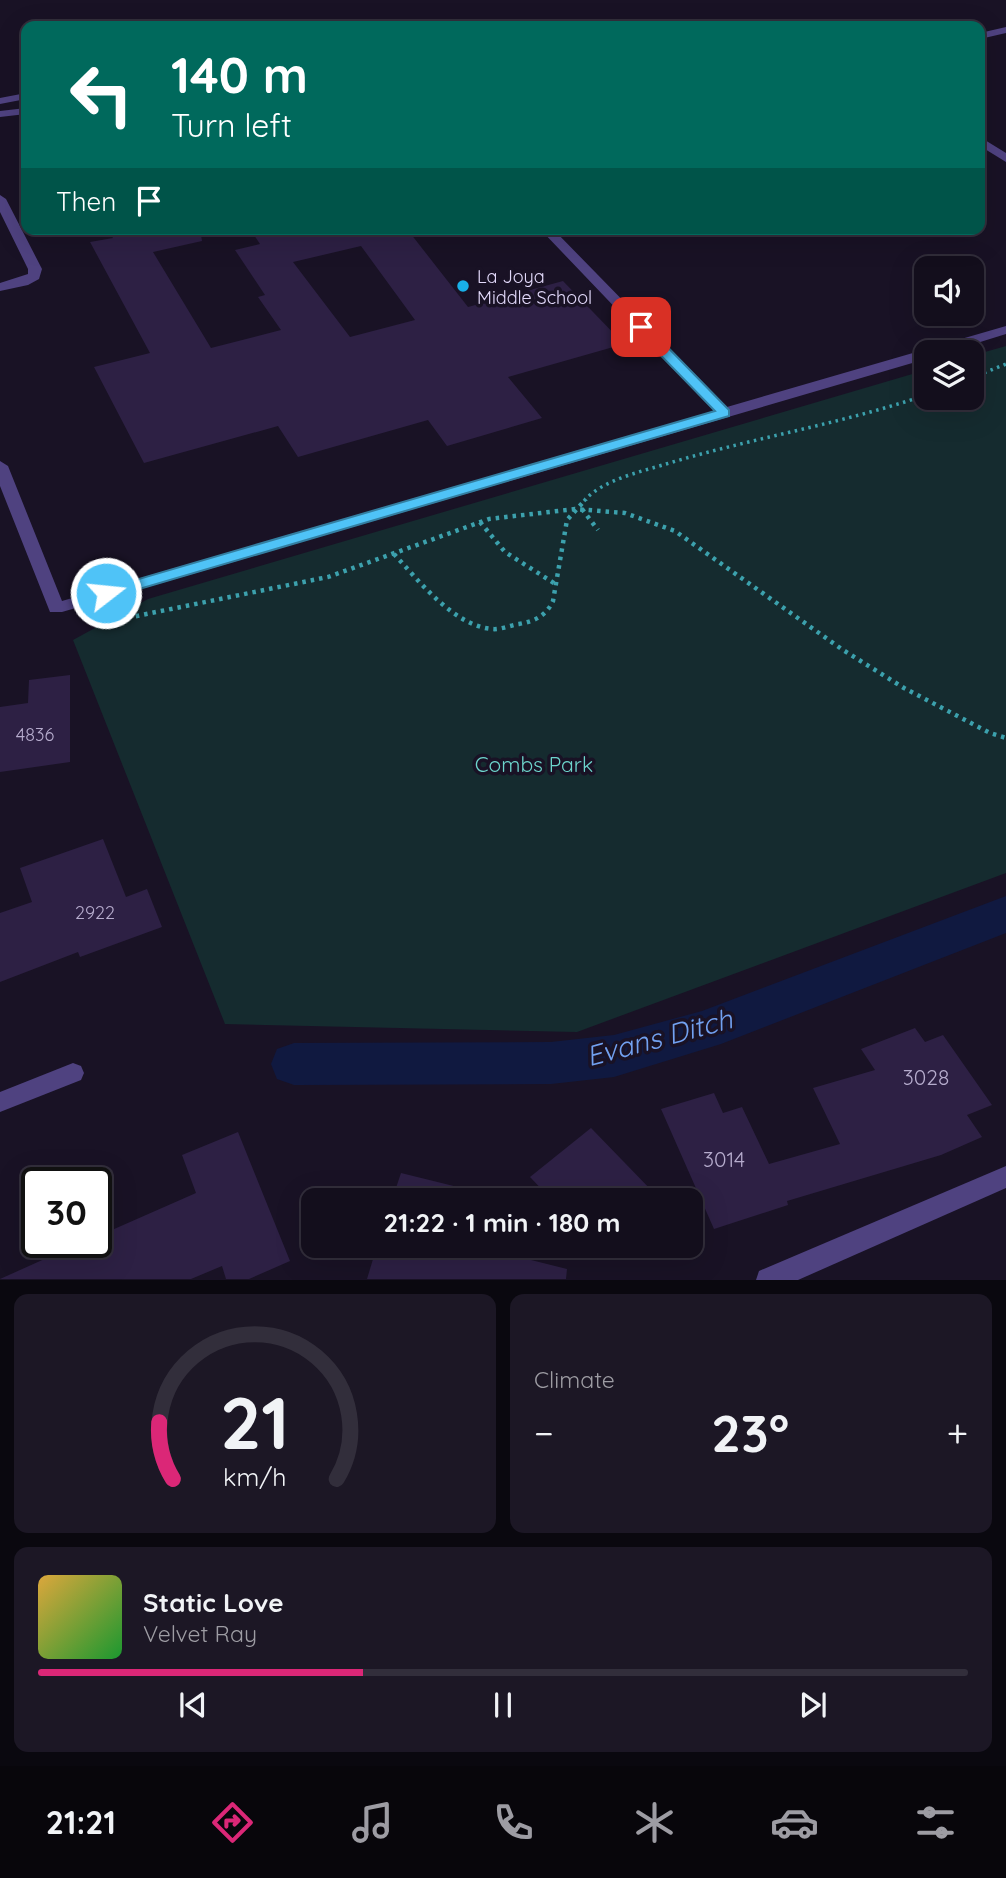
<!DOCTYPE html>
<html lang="en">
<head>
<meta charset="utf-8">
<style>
  :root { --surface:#130e1c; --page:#1c1725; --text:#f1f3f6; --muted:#9d9ca3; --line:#322e3b; --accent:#db2777 }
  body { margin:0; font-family:Quicksand,sans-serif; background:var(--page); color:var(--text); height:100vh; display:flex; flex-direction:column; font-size:26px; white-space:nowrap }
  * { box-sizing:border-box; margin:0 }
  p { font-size:23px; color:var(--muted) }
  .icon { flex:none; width:38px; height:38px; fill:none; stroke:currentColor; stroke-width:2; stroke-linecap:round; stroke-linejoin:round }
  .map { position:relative; height:1280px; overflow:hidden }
  .drawer { display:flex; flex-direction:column; gap:14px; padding:14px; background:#0a080f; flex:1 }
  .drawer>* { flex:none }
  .guide { position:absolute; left:21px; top:21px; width:964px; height:214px; border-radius:14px; box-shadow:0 7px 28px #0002,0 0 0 2px var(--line); background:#00695c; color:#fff; overflow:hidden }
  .buttons { position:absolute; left:914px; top:256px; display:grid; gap:14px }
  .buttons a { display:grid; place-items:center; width:70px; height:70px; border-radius:14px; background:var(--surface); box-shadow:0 7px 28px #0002,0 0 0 2px var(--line); font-size:35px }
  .speed { position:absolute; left:21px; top:1167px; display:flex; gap:14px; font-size:35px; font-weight:700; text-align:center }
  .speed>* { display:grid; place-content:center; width:91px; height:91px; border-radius:50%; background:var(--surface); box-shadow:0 7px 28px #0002,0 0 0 2px var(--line); line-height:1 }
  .speed .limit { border:4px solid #111; border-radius:10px; background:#fff; color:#111 }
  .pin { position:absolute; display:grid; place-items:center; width:60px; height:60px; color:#fff; margin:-30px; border-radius:14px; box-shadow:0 4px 10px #0006 }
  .me { position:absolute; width:77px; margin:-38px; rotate:74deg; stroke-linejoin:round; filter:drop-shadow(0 0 5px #0008) }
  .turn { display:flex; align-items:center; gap:24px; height:147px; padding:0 35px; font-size:32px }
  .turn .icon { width:91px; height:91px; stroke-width:2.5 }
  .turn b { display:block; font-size:49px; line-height:60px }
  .then { display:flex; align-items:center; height:66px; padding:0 35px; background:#0003; gap:14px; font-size:26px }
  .big { font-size:52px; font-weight:800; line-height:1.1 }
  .drawer .widget { flex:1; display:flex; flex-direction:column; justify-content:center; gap:10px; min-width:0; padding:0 24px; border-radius:14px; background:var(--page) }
  .drawer .dial { align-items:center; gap:0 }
  .dial svg { height:182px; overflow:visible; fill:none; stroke:var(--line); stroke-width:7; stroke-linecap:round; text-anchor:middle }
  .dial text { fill:var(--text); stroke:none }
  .song { display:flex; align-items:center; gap:21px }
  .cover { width:84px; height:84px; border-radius:10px; background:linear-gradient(135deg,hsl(40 70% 55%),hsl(130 70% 35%)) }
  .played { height:7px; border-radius:4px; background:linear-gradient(90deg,var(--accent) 35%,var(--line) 35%) }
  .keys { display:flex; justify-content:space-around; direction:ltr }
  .heat { display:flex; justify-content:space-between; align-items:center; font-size:38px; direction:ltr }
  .drawer .tiles { flex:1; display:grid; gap:14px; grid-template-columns:1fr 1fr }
  .widget:last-child { grid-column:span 2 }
  .trip { position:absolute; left:301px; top:1188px; width:402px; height:70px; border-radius:14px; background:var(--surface); box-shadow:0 7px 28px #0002,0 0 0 2px var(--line); font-weight:800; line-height:70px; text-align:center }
  .tab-bar { display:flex; height:112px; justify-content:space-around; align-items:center; background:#08060b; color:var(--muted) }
  .tab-bar .icon { width:49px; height:49px }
  .tab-bar .active { color:var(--accent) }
  .tab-bar b { font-size:32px; color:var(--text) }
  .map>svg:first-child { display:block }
  .green { fill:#152b2f }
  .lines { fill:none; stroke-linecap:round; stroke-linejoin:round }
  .canal { fill:#101940; fill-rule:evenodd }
  .building { fill:#2d2044; fill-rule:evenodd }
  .path-far1 { stroke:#3ca1ad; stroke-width:3.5; stroke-dasharray:2.5 4.5; stroke-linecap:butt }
  .path { stroke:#3ca1ad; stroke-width:4.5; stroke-dasharray:3.5 5; stroke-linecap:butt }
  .minor { fill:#4f4280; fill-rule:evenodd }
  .route { fill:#4fc3f7; stroke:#337fa1; stroke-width:2 }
  .poi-dot { fill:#19b0e8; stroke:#191225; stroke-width:2.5 }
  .labels { text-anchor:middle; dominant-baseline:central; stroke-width:7; stroke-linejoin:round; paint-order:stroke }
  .far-poi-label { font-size:18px; fill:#e3dafb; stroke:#191225; text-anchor:start }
  .number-label { font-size:18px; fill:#b6accd }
  .park-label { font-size:21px; fill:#6dd5cc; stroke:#191225 }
  .near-number-label { font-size:21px; fill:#b6accd }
  .near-water-label { font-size:28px; font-style:italic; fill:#72a1f1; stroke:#191225 }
</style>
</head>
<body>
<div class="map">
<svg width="1006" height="1280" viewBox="0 0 1006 1280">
  <rect width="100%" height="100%" fill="#191225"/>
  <!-- green -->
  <polygon class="green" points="1006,346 1006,873 577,1032 225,1024 73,640 148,599 926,370 926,397 971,397 971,356"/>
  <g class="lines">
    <!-- canal -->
    <polygon class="canal" points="1006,896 1006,933 721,1044 614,1077 551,1084 294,1085 277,1079 271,1064 277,1049 294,1043 551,1042 614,1035 702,1011"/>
  </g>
  <!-- building -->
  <g class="building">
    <path d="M108 229H200L202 241 153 252 211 348 281 330 258 297 265 295 235 250 260 244 250 229H407L468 307 563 281 624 344 508 377 542 418 447 446 428 420 298 457 278 426 144 463 94 367 150 353 90 242 113 238ZM361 246 415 320 350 337 293 262Z"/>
    <polygon points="70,675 70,762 0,772 0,707 28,703 29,680"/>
    <polygon points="103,839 126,897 147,889 162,927 80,957 78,952 0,982 0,913 32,902 20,868"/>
    <polygon points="915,1028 925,1042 943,1035 992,1105 967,1115 982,1137 941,1155 787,1201 788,1205 714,1229 661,1109 714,1093 723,1113 742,1107 769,1164 840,1144 813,1088 875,1070 861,1049"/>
    <polygon points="591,1128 653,1192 644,1200 552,1200 530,1177"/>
    <polygon points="238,1132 290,1261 249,1279 226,1279 222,1266 191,1279 0,1279 49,1257 45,1242 96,1242 96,1237 196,1193 182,1155"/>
    <polygon points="401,1173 482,1193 479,1200 392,1200"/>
    <polygon points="377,1246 475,1246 567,1269 566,1279 367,1279"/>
  </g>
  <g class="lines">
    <!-- path-far1 -->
    <g class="path-far1">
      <polyline points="971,378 1006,364"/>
      <path d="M584 501C602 480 640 472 666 464 752 438 841 424 926 395"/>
    </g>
    <!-- path -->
    <g class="path">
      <polyline points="582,509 598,530"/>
      <polyline points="480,522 505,552 557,585"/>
      <path d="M394 554C418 580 454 626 492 629 500 630 511 625 519 624 535 621 546 616 553 601L567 520 586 499"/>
      <polyline points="115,614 117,620 328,577 489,519 575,509 625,513 675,531 843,650 904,688 990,733 1006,738"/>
    </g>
    <!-- minor -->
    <g class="minor">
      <polygon points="1006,27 1006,33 980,39 980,33"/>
      <polygon points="26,93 26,99 0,104 0,98"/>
      <polygon points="26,108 26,114 0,117 0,111"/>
      <polygon points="980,137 1006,153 1006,162 980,146"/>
      <polygon points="0,195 6,199 42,269 39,279 28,285 0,291 0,283 28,274 28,269 0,212"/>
      <polygon points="540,229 553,229 727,407 1006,326 1006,334 948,352 926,352 926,359 62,612 50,612 0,486 0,461 8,466 62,601 714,411"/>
      <polygon points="73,1063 81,1066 84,1073 81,1080 0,1112 0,1092"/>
      <polygon points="1006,1166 1006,1188 798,1280 756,1280 759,1271"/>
    </g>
  </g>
  <!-- route -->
  <polygon class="route" points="641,323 645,324 729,410 729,416 112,597 101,597 99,593 101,590 715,411 636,330 635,327"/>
  <!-- markers -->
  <circle class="poi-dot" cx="463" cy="286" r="7"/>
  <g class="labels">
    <!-- far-poi labels -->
    <g class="far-poi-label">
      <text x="477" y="276">La Joya<tspan x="477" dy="21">Middle School</tspan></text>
    </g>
    <!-- number labels -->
    <g class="number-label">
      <text x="35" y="734">4836</text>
      <text x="95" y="912">2922</text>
    </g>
    <!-- park labels -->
    <g class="park-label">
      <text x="534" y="764">Combs Park</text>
    </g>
    <!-- near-number labels -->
    <g class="near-number-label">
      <text x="926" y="1077">3028</text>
      <text x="724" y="1159">3014</text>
    </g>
    <!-- near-water labels -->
    <g class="near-water-label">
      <text transform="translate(659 1037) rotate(-15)">Evans Ditch</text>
    </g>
  </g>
</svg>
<div class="buttons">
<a><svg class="icon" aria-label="sound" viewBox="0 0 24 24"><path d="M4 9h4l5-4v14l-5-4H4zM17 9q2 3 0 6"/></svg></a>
<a><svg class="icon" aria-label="layers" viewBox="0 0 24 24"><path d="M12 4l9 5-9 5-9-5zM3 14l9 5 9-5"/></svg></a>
</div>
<div class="speed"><div class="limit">30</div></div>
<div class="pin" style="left:641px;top:327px;background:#d93025"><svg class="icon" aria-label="arrive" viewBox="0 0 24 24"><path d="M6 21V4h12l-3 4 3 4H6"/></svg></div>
<svg class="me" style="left:106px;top:593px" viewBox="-20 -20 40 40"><circle r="17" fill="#4fc3f7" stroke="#fff" stroke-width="3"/><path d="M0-11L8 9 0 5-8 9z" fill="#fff"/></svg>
<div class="trip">21:22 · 1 min · 180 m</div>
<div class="guide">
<div class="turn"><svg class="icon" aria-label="left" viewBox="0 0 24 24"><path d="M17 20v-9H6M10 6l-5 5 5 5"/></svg><div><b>140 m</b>Turn left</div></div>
<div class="then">Then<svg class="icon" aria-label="arrive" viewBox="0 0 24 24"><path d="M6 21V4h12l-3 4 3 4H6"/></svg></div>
</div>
</div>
<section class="drawer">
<div class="tiles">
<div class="widget dial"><svg viewBox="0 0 100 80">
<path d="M14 69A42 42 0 1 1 86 69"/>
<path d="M14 69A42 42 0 0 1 8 44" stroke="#db2777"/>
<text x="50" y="56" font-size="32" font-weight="700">21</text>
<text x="50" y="72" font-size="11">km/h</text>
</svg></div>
<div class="widget"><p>Climate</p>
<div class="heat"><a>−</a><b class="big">23°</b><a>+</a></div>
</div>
<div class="widget">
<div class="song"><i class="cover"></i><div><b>Static Love</b><p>Velvet Ray</p></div></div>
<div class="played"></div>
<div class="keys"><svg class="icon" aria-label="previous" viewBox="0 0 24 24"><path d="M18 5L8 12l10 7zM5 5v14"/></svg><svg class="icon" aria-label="pause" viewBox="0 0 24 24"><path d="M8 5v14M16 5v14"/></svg><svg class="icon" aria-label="next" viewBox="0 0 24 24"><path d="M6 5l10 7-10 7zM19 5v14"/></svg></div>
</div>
</div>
</section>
<nav class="tab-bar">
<b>21:21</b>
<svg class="icon active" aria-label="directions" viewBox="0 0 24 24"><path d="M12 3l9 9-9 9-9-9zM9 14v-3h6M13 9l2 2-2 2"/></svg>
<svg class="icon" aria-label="music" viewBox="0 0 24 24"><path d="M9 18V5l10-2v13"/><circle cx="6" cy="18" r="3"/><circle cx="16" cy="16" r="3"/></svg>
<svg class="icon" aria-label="phone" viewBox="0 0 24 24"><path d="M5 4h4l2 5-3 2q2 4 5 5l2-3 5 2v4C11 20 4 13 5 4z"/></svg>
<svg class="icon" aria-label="climate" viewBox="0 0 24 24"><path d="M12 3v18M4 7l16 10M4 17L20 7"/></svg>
<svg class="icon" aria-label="car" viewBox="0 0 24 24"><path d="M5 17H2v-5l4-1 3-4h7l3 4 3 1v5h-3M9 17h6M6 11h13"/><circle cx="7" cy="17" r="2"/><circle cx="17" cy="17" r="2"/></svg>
<svg class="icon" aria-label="filters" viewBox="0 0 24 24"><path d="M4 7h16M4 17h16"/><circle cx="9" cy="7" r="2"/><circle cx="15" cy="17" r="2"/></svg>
</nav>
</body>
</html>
